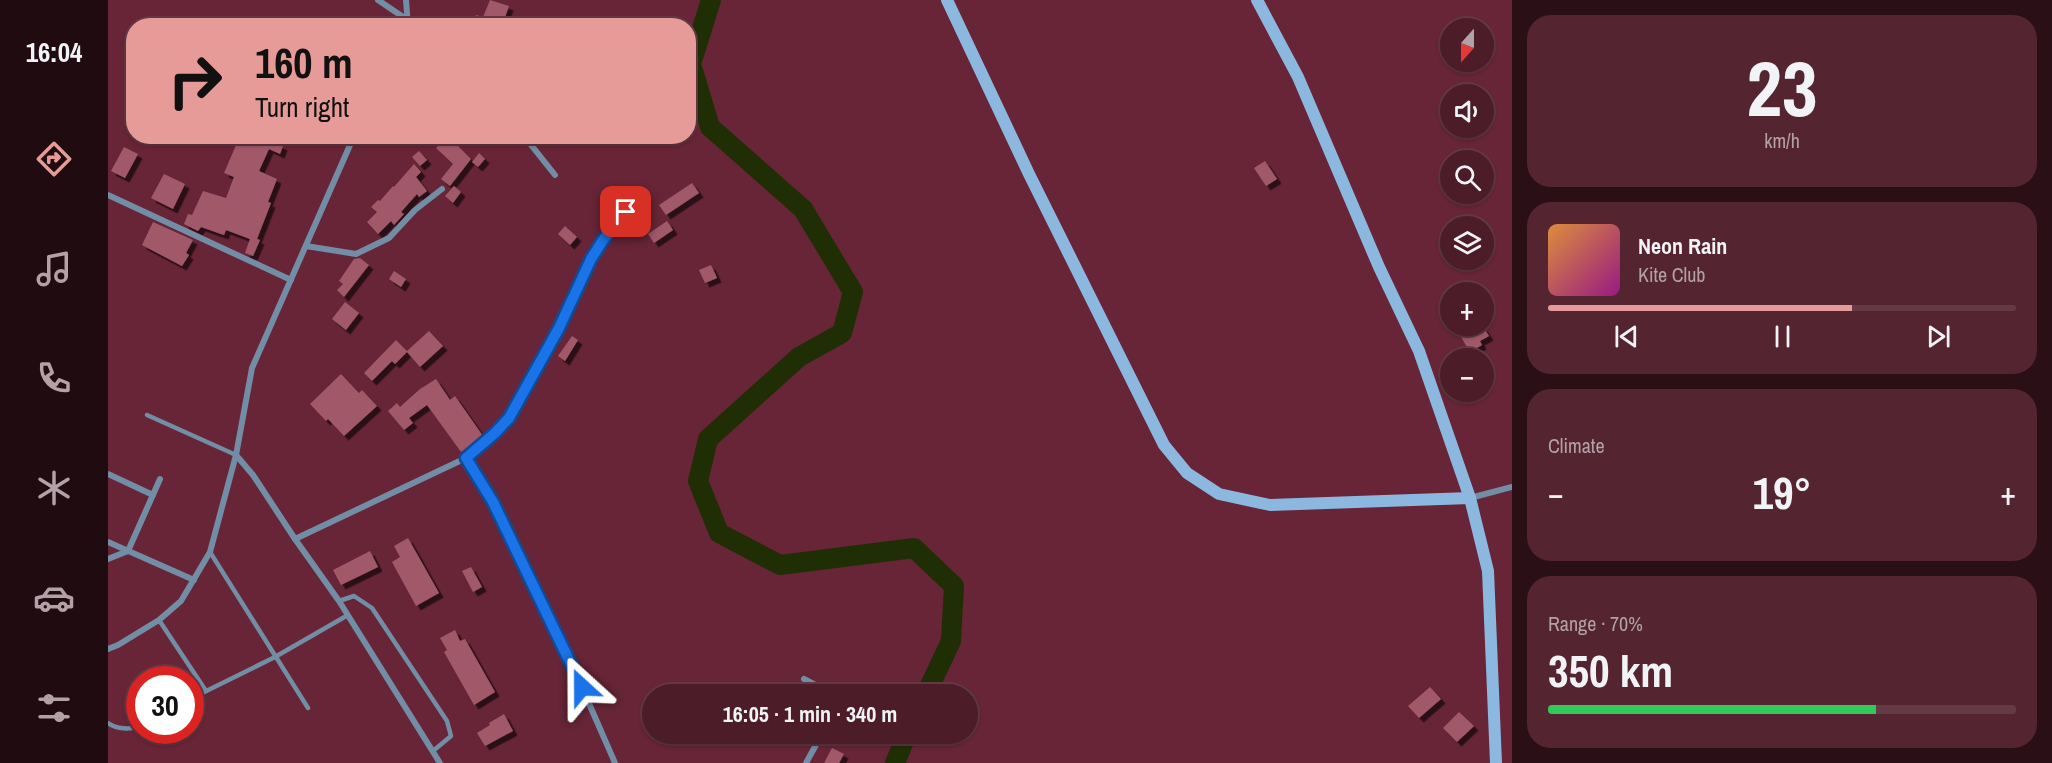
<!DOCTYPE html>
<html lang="en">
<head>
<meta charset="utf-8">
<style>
  :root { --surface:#4d1c29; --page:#542531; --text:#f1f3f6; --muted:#b3a1a8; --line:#643a46; --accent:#e69b98 }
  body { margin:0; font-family:"Archivo Narrow",sans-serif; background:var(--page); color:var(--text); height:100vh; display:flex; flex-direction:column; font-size:22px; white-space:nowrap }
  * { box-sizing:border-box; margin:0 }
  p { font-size:20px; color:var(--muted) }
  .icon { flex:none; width:33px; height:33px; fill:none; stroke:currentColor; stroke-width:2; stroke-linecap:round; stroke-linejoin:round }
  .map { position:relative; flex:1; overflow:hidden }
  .details { display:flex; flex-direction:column; gap:15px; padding:15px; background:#2a0f17; width:540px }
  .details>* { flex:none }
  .guide { position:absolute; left:18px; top:18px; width:570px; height:126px; border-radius:24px; box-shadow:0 2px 4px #0004,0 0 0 2px var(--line); background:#e69b98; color:#111; overflow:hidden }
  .needle { width:39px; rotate:201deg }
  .tools { position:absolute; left:1332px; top:18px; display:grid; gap:12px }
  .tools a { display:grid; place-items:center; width:54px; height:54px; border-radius:50%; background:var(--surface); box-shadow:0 2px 4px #0004,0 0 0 2px var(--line); font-size:30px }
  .speed { position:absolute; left:18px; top:666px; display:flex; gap:12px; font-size:30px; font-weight:700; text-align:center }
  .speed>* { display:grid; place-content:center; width:78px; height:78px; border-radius:50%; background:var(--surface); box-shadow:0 2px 4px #0004,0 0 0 2px var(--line); line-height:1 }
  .speed .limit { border:9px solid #d22; background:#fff; color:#111 }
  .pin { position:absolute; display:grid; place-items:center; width:51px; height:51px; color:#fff; margin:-26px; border-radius:12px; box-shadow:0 3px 9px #0006 }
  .me { position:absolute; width:66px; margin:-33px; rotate:336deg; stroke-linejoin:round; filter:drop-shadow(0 0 4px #0008) }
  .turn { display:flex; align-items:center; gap:21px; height:126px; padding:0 30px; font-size:27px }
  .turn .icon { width:78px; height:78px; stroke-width:2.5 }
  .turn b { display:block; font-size:42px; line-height:51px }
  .big { font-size:45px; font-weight:800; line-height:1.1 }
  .details .card { flex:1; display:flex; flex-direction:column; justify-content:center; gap:9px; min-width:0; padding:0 21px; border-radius:24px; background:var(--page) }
  .details .dial { align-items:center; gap:0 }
  .dial b { font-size:78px; line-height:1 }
  .song { display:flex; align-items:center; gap:18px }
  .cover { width:72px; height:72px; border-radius:9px; background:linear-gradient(135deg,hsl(30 70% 55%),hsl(310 70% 35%)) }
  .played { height:6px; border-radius:3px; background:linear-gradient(90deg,var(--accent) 65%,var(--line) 65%) }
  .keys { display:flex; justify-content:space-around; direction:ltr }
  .heat { display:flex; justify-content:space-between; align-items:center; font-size:33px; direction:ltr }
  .charge { height:9px; border-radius:4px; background:linear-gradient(90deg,#34c759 70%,var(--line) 0) }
  .trip { position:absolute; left:534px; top:684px; width:336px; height:60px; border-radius:30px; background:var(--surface); box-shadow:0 2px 4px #0004,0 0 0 2px var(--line); font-weight:800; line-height:60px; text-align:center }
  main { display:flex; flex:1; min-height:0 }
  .tab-bar { display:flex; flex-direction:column; width:108px; justify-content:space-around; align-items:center; background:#1f0b10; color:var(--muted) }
  .tab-bar .icon { width:42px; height:42px }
  .tab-bar .on { color:var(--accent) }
  .tab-bar b { font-size:27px; color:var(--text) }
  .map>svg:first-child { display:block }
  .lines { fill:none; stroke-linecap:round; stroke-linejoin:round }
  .river { stroke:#202e05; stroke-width:20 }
  .building { fill:#a15969; filter:url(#shadow) }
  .lane { stroke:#728da6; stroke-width:4.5 }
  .street { stroke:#728da6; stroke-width:6 }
  .secondary { stroke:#8cb8e0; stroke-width:12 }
  .route-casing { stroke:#114b97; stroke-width:15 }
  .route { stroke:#1a73e8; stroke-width:10 }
</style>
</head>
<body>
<main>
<nav class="tab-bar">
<b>16:04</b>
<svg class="icon on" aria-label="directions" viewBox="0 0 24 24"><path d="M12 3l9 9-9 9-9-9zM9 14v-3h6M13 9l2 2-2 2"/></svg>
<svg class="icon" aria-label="music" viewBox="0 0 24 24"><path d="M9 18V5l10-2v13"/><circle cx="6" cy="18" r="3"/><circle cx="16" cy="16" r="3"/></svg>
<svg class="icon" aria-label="phone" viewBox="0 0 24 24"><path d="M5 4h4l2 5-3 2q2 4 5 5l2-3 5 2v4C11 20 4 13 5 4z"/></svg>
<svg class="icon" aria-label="climate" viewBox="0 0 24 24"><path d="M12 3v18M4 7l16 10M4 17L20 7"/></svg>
<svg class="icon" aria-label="car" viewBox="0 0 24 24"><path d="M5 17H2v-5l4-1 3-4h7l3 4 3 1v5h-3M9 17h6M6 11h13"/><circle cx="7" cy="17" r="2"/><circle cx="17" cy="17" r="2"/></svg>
<svg class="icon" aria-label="filters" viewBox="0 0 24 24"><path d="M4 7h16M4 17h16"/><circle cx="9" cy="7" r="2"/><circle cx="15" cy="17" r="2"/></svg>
</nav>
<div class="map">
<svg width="1404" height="763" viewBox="0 0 1404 763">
  <defs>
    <filter id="shadow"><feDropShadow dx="4.5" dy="4.5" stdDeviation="0" flood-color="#0009"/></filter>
  </defs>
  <rect width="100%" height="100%" fill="#672537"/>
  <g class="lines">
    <!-- river -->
    <g class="river">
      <polyline points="603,0 583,64 602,127 695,209 745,292 734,333 691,357 600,439 590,481 611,533 672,565 806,548 846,586 843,641 818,694"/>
      <polyline points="787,763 799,734"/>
    </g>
  </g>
  <!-- building -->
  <g class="building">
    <polygon points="382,0 401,6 394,26 364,26 368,15 375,17"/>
    <polygon points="132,136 141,136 157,143 159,139 175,146 172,154 161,149 151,171 169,179 160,202 163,203 149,239 152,240 145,256 137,253 142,239 118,230 116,235 93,227 90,231 76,224 80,214 84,215 95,191 118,198 126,177 116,173"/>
    <polygon points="343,139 363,159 342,186 333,179 345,164 328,148 335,141 338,144"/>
    <polygon points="16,147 30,154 17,178 3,171"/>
    <polygon points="311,151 319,160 312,166 304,157"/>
    <polygon points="371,153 377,159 370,167 364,162"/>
    <polygon points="1157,161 1169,179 1158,186 1146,168"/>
    <polygon points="306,164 313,172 308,177 319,191 311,197 309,194 293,212 296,214 286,225 283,221 270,234 259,222 269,212 263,207 270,200 272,201 285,186 286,187"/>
    <polygon points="56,174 77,184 65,209 43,198"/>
    <polygon points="584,183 591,193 558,215 551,205"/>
    <polygon points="346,186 353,192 345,203 337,196"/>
    <polygon points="559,221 565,230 546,243 540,234"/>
    <polygon points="45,222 85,240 78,253 81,255 74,266 34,245"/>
    <polygon points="457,226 469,237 462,245 450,234"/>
    <polygon points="252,258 261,265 236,297 229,290 235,284 231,281 246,259"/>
    <polygon points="603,265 609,278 597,283 591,270"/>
    <polygon points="286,271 298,279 293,287 281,279"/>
    <polygon points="237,302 251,313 238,330 224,319"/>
    <polygon points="1375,327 1381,336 1372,341 1374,345 1362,352 1353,337"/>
    <polygon points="321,331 335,346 312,367 299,352 287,364 284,361 264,381 256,373 288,340 299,351"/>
    <polygon points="464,336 470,340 457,361 450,356"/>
    <polygon points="233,374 251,393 254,390 269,406 236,436 220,419 218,421 202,404"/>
    <polygon points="328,379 342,400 347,396 375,436 353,452 319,405 301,418 305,423 296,430 280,411 289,403 292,407 312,389"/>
    <polygon points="300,538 331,593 308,606 284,562 292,557 286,546"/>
    <polygon points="262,551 270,567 233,585 225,570"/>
    <polygon points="363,567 374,587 365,592 354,571"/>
    <polygon points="347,630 352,641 357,639 387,692 366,705 336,652 339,650 332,638"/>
    <polygon points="1322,687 1333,699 1311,718 1300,706"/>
    <polygon points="1351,712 1366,726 1349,742 1335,728"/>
    <polygon points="396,714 405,731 377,746 369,733 382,725 381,723"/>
    <polygon points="724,748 736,754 731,763 716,763"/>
  </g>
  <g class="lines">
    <!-- lane -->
    <g class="lane">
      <polyline points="39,415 128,455"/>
      <polyline points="102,552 200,708"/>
      <polyline points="231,601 246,596 264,608 339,721 343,736 325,751"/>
      <polyline points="51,620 98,691"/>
      <polyline points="82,699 167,657 240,615"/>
      <path d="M0 723C8 729 23 730 32 726"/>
    </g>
    <!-- street -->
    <g class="street">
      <polyline points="270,0 301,21"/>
      <polyline points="298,0 300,26"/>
      <polyline points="416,136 447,175"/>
      <polyline points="0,195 183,280"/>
      <polyline points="198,246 248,254 281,238 307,210 334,189"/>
      <polyline points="128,455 145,475 187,539 231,601 332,763"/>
      <polyline points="358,458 387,433 401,418 451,328 483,259 495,240 530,198"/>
      <polyline points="0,474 45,495"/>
      <polyline points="1362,498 1404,487"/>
      <path d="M187 539 358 458C417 554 462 660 507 763"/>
      <polyline points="0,542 86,580"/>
      <polyline points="0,559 20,551 52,479"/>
      <polyline points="0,649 10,645 51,620 73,601 102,552 128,455 144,368 246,136"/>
      <polyline points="696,679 711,687 719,694"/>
      <polyline points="698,763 714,734"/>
    </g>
    <!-- secondary -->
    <g class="secondary">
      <polyline points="839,0 921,174 1056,445 1079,473 1111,494 1162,505 1362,498"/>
      <polyline points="1149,0 1190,77 1271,267 1311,351 1362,498 1380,571 1388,763"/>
    </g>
  </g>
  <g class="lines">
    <defs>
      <polyline id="route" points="474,687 385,502 358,458 387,433 401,418 451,328 483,259 495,240 518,212"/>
    </defs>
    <!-- route casing -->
    <use href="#route" class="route-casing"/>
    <!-- route -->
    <use href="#route" class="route"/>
  </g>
</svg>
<div class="tools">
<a><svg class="needle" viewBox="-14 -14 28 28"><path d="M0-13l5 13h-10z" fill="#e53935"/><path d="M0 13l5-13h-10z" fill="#b3a1a8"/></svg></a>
<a><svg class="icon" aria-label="sound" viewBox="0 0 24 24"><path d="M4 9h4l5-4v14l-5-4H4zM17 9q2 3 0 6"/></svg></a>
<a><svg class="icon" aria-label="search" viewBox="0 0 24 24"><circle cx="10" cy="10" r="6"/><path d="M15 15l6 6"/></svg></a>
<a><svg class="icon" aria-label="layers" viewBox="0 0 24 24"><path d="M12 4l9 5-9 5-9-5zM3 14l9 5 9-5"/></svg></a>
<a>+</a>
<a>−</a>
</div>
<div class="speed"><div class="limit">30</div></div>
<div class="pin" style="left:518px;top:212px;background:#d93025"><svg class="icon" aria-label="arrive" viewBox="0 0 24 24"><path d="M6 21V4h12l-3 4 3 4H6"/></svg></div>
<svg class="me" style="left:474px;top:687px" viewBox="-20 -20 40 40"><path d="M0-17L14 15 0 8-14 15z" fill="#1a73e8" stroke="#fff" stroke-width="4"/></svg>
<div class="trip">16:05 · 1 min · 340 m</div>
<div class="guide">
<div class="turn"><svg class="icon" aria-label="right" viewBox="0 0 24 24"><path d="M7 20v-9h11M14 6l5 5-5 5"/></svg><div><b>160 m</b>Turn right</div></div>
</div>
</div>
<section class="details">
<div class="card dial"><b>23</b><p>km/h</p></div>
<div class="card">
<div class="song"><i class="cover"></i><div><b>Neon Rain</b><p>Kite Club</p></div></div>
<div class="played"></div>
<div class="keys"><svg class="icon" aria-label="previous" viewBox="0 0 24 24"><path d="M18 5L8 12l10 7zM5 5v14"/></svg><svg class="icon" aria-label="pause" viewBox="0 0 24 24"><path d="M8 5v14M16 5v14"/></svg><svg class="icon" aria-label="next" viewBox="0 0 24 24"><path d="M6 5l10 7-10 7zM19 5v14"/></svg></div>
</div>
<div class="card"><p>Climate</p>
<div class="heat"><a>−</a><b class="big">19°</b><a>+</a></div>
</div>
<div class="card"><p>Range · 70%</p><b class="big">350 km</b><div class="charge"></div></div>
</section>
</main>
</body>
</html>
